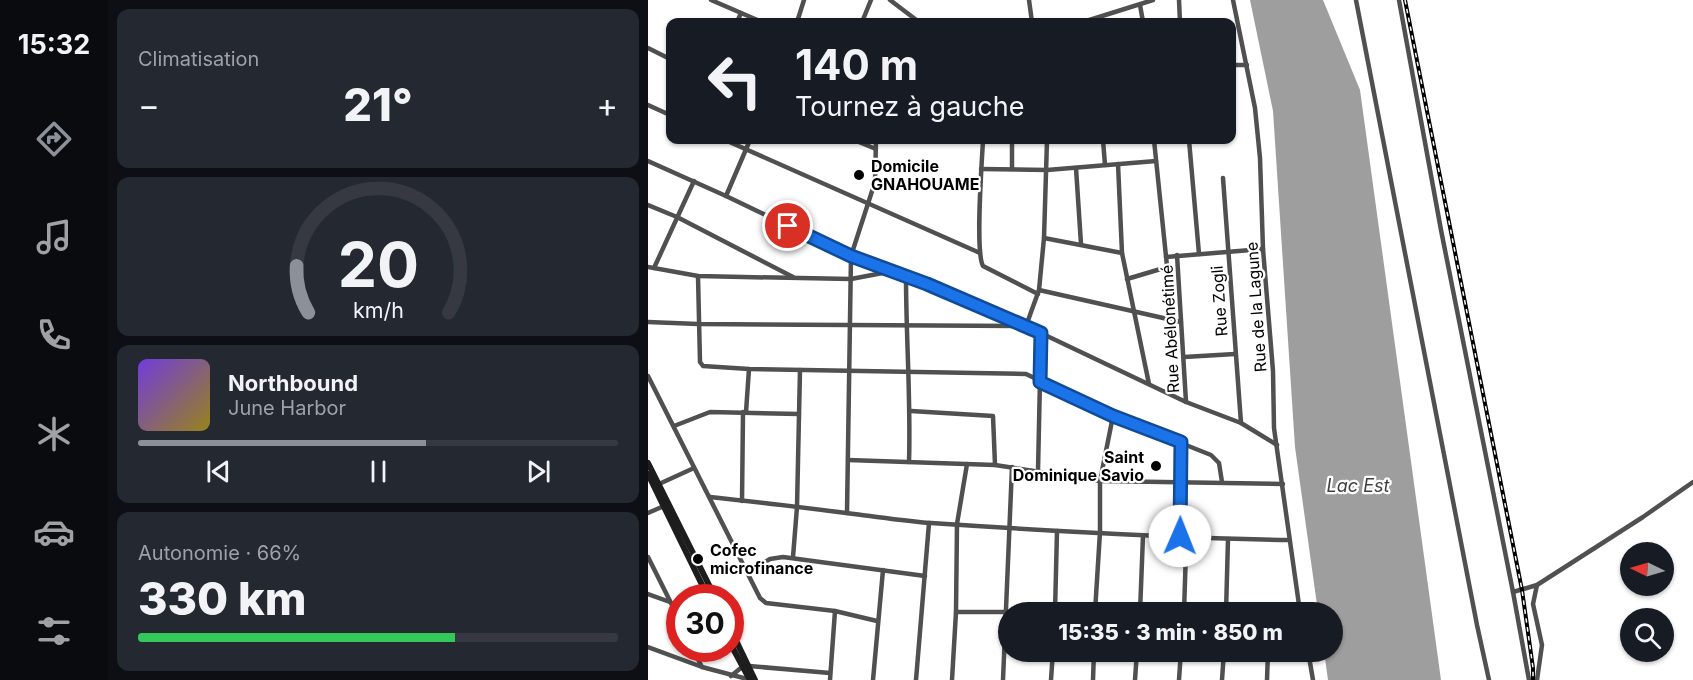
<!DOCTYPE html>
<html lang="fr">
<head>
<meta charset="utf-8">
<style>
  :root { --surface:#171b24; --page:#242831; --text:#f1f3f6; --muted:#9ea1a6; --line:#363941; --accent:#8c9099 }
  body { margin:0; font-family:Inter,sans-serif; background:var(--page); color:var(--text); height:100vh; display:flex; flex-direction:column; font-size:22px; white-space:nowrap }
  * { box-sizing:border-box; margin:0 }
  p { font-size:20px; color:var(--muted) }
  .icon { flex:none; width:33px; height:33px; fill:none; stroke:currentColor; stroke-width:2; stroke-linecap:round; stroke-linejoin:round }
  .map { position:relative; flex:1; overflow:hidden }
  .side { display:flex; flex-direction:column; gap:9px; padding:9px; background:#0d0f14; width:540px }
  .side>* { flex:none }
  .top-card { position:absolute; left:18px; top:18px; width:570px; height:126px; border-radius:12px; box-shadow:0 2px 4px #0004; background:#171b24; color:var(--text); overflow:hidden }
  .needle { width:39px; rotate:275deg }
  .fabs { position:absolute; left:972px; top:542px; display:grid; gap:12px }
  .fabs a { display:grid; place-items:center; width:54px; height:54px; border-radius:50%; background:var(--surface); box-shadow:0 2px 4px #0004; font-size:30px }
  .speed { position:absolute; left:18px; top:584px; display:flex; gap:12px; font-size:30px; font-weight:700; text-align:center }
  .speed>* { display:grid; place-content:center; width:78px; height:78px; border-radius:50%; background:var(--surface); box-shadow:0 2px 4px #0004; line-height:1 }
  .speed .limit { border:9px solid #d22; background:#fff; color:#111 }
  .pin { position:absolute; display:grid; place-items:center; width:51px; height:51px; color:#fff; margin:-26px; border:3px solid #fff; border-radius:50%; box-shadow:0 2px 6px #0007 }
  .me { position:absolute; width:66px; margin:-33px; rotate:1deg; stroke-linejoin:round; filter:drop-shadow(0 0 4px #0008) }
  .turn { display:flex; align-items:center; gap:21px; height:126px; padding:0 30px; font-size:27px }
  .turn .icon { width:78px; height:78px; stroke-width:2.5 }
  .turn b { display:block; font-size:42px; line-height:51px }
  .big { font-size:45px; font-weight:800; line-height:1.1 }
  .side .card { flex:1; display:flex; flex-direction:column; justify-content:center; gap:9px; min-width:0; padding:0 21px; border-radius:12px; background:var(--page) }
  .side .dial { align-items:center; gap:0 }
  .dial svg { height:156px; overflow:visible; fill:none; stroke:var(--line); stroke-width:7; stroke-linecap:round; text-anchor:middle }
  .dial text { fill:var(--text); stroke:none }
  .song { display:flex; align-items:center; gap:18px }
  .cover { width:72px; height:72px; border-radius:9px; background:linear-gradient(135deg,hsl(260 70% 55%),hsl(50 70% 35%)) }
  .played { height:6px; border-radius:3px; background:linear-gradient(90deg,var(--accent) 60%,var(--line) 60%) }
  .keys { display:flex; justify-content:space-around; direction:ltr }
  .heat { display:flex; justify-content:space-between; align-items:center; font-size:33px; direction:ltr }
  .charge { height:9px; border-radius:4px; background:linear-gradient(90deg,#34c759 66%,var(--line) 0) }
  .trip { position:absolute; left:350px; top:602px; width:345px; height:60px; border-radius:30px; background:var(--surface); box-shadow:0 2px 4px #0004; font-weight:800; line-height:60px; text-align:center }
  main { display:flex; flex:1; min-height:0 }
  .dock { display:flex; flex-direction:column; width:108px; justify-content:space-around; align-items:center; background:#090b0e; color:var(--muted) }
  .dock .icon { width:42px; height:42px }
  .dock .current { color:var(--accent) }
  .dock b { font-size:27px; color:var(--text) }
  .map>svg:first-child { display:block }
  .water { fill:#9e9e9e }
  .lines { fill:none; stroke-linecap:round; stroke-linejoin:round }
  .minor { stroke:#505050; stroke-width:4.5 }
  .secondary { stroke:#1d1d1d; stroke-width:6 }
  .rail-casing { stroke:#000; stroke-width:4 }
  .rail { stroke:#fff; stroke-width:1.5; stroke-dasharray:4.5; stroke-linecap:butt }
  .route-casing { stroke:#114b97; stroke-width:15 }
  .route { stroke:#1a73e8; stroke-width:10 }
  .poi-dot { fill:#000; stroke:#fff; stroke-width:2 }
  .labels { text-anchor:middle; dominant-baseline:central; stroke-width:4.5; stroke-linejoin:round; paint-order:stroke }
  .poi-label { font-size:16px; font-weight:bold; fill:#000; stroke:#fff; text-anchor:start }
  .street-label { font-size:16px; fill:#000; stroke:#fff }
  .water-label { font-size:18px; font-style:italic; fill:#3f3f3f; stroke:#fff }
</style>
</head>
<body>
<main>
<nav class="dock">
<b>15:32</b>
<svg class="icon current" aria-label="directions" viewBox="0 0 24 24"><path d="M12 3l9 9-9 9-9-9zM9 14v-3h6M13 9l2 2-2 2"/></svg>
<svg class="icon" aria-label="music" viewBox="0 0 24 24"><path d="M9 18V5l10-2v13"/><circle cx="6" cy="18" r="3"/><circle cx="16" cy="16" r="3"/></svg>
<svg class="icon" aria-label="phone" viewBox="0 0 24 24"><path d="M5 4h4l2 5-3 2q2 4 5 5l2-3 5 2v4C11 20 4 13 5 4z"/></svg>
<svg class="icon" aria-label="climate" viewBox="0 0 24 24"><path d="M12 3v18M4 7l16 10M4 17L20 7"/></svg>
<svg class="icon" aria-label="car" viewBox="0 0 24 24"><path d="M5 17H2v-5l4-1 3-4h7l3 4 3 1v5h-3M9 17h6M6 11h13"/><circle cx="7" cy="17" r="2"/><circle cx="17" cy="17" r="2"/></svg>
<svg class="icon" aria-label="filters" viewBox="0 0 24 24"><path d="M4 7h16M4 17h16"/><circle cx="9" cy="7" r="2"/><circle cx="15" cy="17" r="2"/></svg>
</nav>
<section class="side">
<div class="card"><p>Climatisation</p>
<div class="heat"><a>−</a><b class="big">21°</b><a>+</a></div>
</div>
<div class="card dial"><svg viewBox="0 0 100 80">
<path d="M14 69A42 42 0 1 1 86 69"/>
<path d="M14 69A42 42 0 0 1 8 45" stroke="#8c9099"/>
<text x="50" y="56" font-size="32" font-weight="700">20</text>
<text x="50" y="72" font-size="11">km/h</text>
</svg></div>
<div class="card">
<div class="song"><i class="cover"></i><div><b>Northbound</b><p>June Harbor</p></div></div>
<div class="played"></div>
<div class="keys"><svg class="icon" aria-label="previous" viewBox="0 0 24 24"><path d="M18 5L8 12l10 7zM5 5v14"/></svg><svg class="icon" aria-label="pause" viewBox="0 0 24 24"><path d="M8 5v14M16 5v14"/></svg><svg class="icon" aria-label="next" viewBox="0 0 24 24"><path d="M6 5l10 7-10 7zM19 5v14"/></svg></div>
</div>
<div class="card"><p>Autonomie · 66%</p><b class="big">330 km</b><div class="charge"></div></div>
</section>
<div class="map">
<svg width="1045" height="680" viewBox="0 0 1045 680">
  <rect width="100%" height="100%" fill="#fff"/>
  <!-- water -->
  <polygon class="water" points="602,0 675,0 712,90 793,680 680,680 676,651 684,651 684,612 670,612 647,447 625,111"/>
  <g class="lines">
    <!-- minor -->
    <g class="minor">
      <polyline points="63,0 114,22"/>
      <polyline points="242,0 271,22"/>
      <polyline points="381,0 384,22"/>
      <polyline points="531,0 532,22"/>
      <polyline points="585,0 607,108 612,158 615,249 625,371 626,428 652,612"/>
      <polyline points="708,0 829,625 841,680"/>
      <polyline points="751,0 793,230 865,592 881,680"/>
      <polyline points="492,5 495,22"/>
      <polyline points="89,22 93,13"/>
      <polyline points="149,22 156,0"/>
      <polyline points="214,22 223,0"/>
      <polyline points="435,22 505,0"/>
      <polyline points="0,48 22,59"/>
      <polyline points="584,65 599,65"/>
      <polyline points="0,105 22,115"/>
      <polyline points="77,140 332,253"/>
      <polyline points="206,140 228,149"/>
      <path d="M335 140C334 161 327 252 335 266L390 294"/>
      <polyline points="455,140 457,165"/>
      <polyline points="541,140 551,254"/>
      <polyline points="0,161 78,196 203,256 279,284 378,326 538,402 593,423 629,445"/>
      <polyline points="470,164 474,253 501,384"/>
      <polyline points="428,168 433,244"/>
      <polyline points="333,169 399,170 508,161"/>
      <polyline points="364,169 364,143"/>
      <polyline points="575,178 593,423"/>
      <polyline points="78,196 102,140"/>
      <polyline points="0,205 29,217 145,277"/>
      <polyline points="396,238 474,253"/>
      <polyline points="529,255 538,402"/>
      <polyline points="518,257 615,249"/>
      <polyline points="0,267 50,276 95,277 203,279 240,272"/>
      <polyline points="6,268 46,181"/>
      <polyline points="50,276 52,362 55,366 101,369 378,374 465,416 563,455 571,463 574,482"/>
      <path d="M258 277C258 339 263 400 261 462"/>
      <polyline points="479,279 516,268 519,266 506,140"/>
      <polyline points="391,290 533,322"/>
      <polyline points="0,322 50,324 378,326 391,290 396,238 399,140"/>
      <polyline points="536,357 587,354"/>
      <polyline points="0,376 112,598 118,603 187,611 229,621"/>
      <polyline points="263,411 345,416 347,465"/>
      <polyline points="98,412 101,369"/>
      <polyline points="26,426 62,412 151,414"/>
      <polyline points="533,442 532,536 538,550 536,612"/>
      <polyline points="200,460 347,465 452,481 635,484"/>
      <polyline points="390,471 393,333"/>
      <polyline points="11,484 46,468"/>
      <path d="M62 497C110 502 158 508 206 514 231 517 257 521 283 523 402 531 521 538 641 540"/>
      <polyline points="94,501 95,412"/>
      <polyline points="0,513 16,506"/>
      <polyline points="199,513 203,256 227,182 228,140"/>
      <polyline points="0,557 32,621"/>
      <polyline points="145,557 149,507 152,370"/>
      <polyline points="99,573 122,559 135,557 277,576"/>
      <polyline points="889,585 885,604 894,645 889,680"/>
      <polyline points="865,592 889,585 995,517 1045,482"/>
      <polyline points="0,594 22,602"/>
      <polyline points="308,612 359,612"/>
      <polyline points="407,612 409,531"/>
      <polyline points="447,612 452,532 452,481 465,416"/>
      <polyline points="492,612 495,536"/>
      <polyline points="578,612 580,539"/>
      <polyline points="0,647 54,667 103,680"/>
      <polyline points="44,648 54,667"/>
      <polyline points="660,651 665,680"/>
      <polyline points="83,676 94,667 101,666 182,673"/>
      <polyline points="182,680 187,611"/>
      <polyline points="225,680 235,570"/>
      <polyline points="268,680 281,523"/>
      <polyline points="304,680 308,612 309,524 319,464"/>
      <polyline points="355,680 364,467"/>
      <polyline points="403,680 405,651"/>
      <polyline points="445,680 446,651"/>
      <polyline points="487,680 489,651"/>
      <polyline points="531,680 533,651"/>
      <polyline points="574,680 576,651"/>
      <polyline points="619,680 620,651"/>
    </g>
    <!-- secondary -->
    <g class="secondary">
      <polyline points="0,463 67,597"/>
      <polyline points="0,474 60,597"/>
      <polyline points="82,628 107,680"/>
      <polyline points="82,643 102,680"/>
    </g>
    <defs>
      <polyline id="rail" points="757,0 874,590 885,668 885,680"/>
    </defs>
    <!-- rail casing -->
    <use href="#rail" class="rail-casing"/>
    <!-- rail -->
    <use href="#rail" class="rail"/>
  </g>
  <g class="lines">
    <defs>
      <polyline id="route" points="140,226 203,256 279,284 393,333 392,382 465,416 533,442 532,536"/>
    </defs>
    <!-- route casing -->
    <use href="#route" class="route-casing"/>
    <!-- route -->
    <use href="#route" class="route"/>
  </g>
  <!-- markers -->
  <g class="poi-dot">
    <circle cx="211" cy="175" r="6"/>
    <circle cx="508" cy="466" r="6"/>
    <circle cx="50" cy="559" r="6"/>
  </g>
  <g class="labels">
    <!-- poi labels -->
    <g class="poi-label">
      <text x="223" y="166">Domicile<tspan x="223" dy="18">GNAHOUAME</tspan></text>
      <text x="496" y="457" text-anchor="end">Saint<tspan x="496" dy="18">Dominique Savio</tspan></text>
      <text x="62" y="550">Cofec<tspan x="62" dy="18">microfinance</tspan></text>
    </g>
    <!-- street labels -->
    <g class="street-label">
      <text transform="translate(571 301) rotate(-94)">Rue Zogli</text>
      <text transform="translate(608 307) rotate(-94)">Rue de la Lagune</text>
      <text transform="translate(522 329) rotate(-93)">Rue Abélonétimé</text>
    </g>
    <!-- water labels -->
    <g class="water-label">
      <text x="710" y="485">Lac Est</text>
    </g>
  </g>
</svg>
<div class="fabs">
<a><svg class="needle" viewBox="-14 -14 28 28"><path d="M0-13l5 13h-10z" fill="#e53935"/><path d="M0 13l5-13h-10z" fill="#9ea1a6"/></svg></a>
<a><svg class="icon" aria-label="search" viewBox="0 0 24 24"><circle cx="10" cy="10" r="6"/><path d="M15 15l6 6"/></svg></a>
</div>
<div class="speed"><div class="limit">30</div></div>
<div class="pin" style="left:140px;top:226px;background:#d93025"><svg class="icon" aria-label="arrive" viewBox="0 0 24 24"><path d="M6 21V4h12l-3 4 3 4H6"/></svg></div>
<svg class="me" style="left:532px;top:536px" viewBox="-20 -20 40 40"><circle r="19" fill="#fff"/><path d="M0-13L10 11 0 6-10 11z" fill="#1a73e8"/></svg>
<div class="trip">15:35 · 3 min · 850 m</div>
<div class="top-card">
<div class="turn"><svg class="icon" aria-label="left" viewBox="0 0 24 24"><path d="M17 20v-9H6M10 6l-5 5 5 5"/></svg><div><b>140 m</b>Tournez à gauche</div></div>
</div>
</div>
</main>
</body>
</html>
